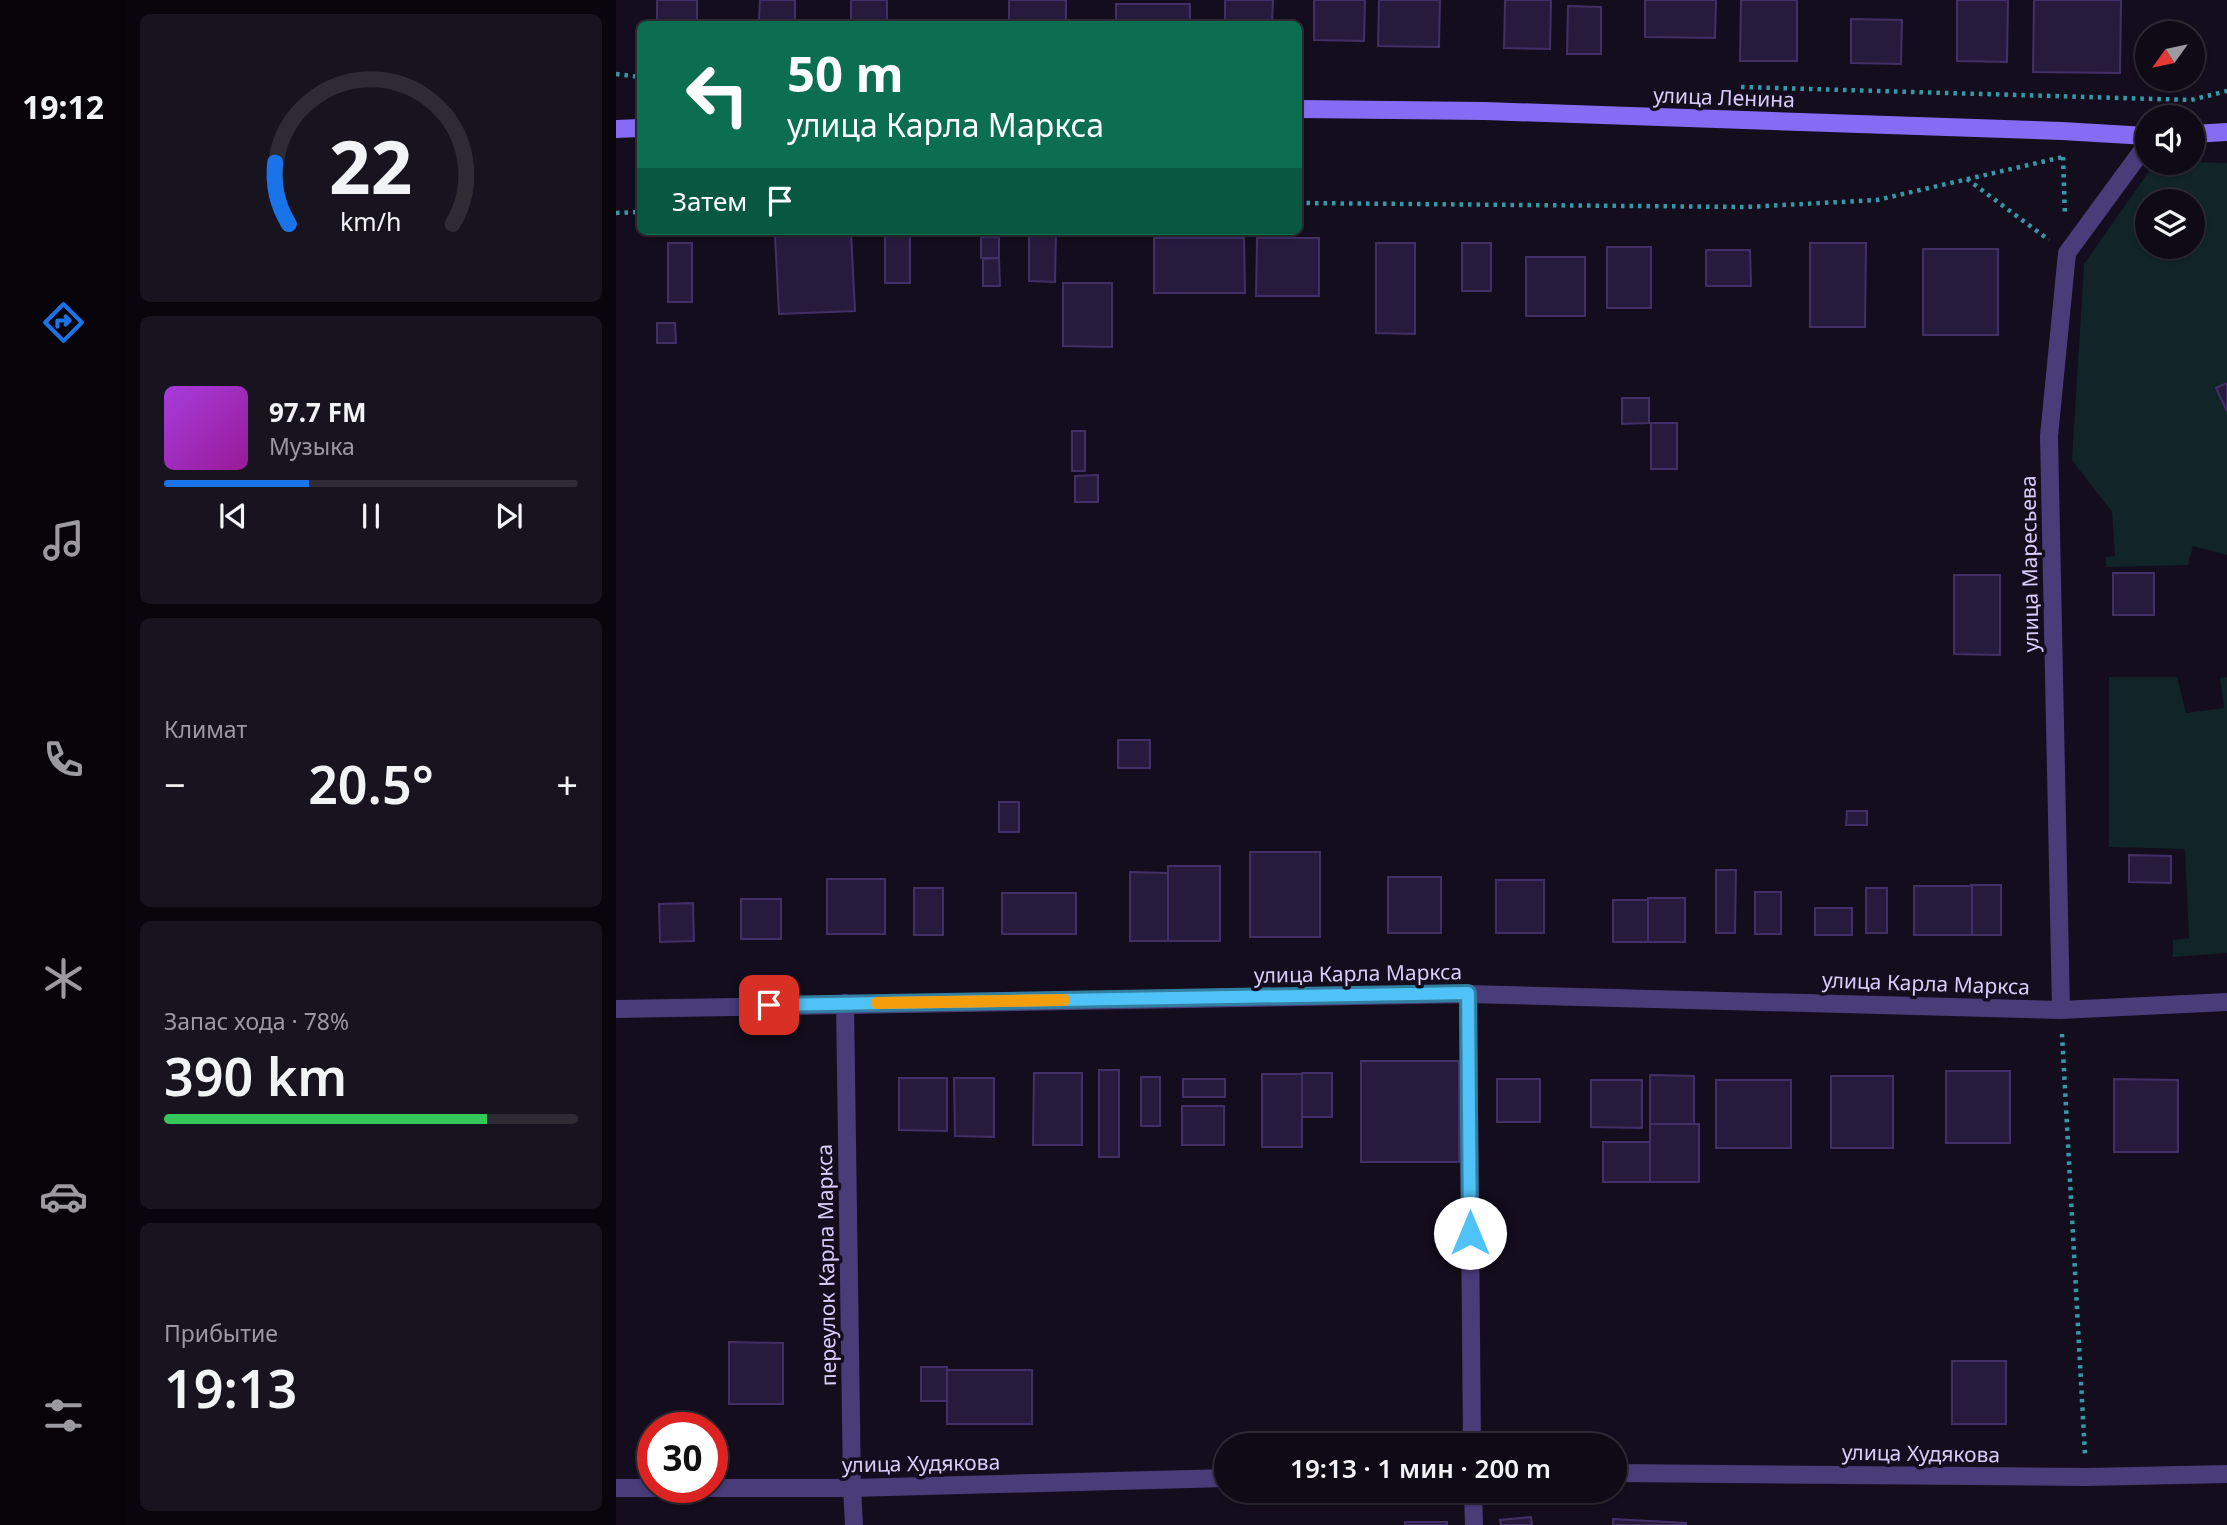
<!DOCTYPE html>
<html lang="ru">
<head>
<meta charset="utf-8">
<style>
  :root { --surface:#0e0a16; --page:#17131f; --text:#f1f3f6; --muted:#9b9aa1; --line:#2e2b35; --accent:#1a73e8 }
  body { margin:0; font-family:"Noto Sans",sans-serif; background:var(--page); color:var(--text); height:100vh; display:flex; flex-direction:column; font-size:26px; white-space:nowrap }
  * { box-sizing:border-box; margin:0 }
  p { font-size:23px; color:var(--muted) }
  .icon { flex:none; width:38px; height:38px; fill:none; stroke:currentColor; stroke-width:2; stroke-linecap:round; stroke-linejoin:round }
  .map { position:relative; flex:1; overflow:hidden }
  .panel { display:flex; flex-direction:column; gap:14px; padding:14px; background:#08060c; width:490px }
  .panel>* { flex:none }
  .guide { position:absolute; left:21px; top:21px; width:665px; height:214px; border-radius:10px; box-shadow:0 2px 5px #0004,0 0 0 2px var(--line); background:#0b6e4f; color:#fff; overflow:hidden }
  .needle { width:46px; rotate:237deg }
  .controls { position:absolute; left:1519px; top:21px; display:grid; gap:14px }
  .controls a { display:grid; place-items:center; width:70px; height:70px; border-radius:50%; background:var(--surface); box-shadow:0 2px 5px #0004,0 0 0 2px var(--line); font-size:35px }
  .speed { position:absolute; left:21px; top:1412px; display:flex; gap:14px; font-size:35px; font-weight:700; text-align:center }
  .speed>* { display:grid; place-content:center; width:91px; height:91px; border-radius:50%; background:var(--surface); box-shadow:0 2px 5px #0004,0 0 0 2px var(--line); line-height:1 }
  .speed .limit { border:10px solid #d22; background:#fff; color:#111 }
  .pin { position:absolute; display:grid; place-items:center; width:60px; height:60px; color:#fff; margin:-30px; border-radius:14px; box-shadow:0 4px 10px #0006 }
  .me { position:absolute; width:77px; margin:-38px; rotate:0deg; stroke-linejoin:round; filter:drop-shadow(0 0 5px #0008) }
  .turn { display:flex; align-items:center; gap:24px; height:147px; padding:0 35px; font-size:32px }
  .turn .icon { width:91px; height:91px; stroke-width:2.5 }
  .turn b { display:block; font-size:49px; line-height:60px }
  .then { display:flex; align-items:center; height:66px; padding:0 35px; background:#0003; gap:14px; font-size:26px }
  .big { font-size:52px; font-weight:600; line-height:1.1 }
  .panel .card { flex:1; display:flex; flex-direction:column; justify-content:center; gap:10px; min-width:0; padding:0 24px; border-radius:10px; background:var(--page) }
  .panel .dial { align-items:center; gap:0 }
  .dial svg { height:182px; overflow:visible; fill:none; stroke:var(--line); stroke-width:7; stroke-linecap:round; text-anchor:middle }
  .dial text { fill:var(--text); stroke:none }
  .song { display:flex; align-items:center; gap:21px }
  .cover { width:84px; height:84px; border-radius:10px; background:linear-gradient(135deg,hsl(280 70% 55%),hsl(300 70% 35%)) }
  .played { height:7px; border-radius:4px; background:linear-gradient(90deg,var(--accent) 35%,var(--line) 35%) }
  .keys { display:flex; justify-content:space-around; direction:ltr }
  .heat { display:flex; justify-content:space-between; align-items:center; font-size:38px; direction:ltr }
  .charge { height:10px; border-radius:5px; background:linear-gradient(90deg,#34c759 78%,var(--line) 0) }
  .trip { position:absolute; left:598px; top:1433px; width:413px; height:70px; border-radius:35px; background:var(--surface); box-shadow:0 2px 5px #0004,0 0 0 2px var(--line); font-weight:600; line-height:70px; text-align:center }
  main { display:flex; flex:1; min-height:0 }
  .tab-bar { display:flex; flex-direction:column; width:126px; justify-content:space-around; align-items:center; background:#060409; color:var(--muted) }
  .tab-bar .icon { width:49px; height:49px }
  .tab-bar .selected { color:var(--accent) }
  .tab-bar b { font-size:32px; color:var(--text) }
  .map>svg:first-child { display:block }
  .green { fill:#112427; fill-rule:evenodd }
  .building { fill:#271b3d; stroke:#432f67; stroke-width:2 }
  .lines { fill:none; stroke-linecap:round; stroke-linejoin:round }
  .path { stroke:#369aa6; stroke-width:4.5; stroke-dasharray:3.5 5; stroke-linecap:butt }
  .pedestrian { stroke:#483c79; stroke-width:18 }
  .minor { stroke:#483c79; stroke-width:18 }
  .secondary { stroke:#866cf4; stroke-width:18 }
  .route-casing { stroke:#337fa1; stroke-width:18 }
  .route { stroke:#4fc3f7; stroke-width:12 }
  .slow { stroke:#f59e0b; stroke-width:12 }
  .labels { text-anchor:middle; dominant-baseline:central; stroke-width:7; stroke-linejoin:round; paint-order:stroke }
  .street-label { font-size:21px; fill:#dacdfb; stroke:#130d1d }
</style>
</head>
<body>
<main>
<nav class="tab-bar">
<b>19:12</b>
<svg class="icon selected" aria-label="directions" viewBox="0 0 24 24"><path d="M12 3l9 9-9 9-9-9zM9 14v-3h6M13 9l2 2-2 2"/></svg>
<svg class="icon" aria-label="music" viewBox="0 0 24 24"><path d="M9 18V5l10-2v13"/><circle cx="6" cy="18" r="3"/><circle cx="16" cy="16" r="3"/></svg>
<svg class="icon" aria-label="phone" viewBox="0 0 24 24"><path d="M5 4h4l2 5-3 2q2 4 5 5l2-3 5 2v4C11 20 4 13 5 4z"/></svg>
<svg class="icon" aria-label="climate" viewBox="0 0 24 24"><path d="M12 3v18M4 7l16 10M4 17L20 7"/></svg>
<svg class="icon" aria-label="car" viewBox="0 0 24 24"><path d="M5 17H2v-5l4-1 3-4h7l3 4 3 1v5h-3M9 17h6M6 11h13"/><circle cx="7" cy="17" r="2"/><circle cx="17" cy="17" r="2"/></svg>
<svg class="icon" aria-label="filters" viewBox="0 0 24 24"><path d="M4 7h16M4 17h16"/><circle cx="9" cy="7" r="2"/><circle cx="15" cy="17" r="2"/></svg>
</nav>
<section class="panel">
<div class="card dial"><svg viewBox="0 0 100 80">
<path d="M14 69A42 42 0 1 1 86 69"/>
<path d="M14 69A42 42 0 0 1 8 42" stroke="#1a73e8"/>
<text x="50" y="56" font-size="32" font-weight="700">22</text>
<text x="50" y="72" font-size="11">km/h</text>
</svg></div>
<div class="card">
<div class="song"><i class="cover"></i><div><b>97.7 FM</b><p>Музыка</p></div></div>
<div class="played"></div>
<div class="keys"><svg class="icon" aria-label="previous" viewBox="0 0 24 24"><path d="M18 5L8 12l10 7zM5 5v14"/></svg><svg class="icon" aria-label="pause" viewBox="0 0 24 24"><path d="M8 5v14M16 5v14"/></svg><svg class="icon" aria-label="next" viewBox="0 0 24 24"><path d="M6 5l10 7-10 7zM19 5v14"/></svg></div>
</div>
<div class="card"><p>Климат</p>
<div class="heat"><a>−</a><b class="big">20.5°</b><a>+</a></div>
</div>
<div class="card"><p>Запас хода · 78%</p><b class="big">390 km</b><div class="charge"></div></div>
<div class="card"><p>Прибытие</p><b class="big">19:13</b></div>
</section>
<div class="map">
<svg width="1611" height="1525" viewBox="0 0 1611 1525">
  <rect width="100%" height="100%" fill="#130d1d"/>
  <!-- green -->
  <g class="green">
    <path d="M1577 162 1611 163V555L1577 546 1572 565 1490 567 1489 557 1499 556 1496 512 1456 460 1468 264 1539 163ZM1531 201H1577V247H1531Z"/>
    <polygon points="1493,677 1561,677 1570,713 1608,708 1604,678 1611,677 1611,953 1557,957 1557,940 1573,938 1569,849 1493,847"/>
  </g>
  <!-- building -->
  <g class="building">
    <rect x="41" y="0" width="40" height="20"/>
    <polygon points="144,0 179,0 179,20 143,20"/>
    <rect x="235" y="0" width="36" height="24"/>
    <rect x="393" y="0" width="57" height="24"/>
    <polygon points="609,0 657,0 656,24 609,24"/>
    <polygon points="698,0 749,0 748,41 698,40"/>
    <polygon points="763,0 824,0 823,47 762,46"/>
    <polygon points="889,0 935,0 934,49 888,48"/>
    <polygon points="1029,0 1100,0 1099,38 1029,37"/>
    <polygon points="1125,0 1181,0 1181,61 1124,61"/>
    <polygon points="1341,0 1392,0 1391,62 1341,61"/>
    <polygon points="1418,0 1505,0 1504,73 1417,72"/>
    <rect x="500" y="4" width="74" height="20"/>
    <polygon points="952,6 985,7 985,54 951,54"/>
    <polygon points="1235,19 1286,20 1285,64 1235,63"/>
    <rect x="269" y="232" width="25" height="51"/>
    <polygon points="413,232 440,232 439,282 413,281"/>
    <polygon points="235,233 239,311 163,314 159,236"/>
    <rect x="365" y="237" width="18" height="21"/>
    <polygon points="538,238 628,238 629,293 538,293"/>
    <polygon points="641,238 703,238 703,296 640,296"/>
    <rect x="52" y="243" width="24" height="59"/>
    <polygon points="760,243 799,243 799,334 760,333"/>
    <rect x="846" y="243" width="29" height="48"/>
    <polygon points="1194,243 1250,243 1249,327 1194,327"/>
    <rect x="991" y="247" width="44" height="61"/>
    <rect x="1307" y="249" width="75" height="86"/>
    <polygon points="1090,250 1134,250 1135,286 1090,286"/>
    <rect x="910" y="257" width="59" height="59"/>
    <polygon points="383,258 384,286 367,286 367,259"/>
    <polygon points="447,283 496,283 496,347 447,346"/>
    <polygon points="41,323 59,323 60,343 41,343"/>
    <polygon points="1611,383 1611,411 1600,388"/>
    <polygon points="1006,398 1033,398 1033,423 1006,424"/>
    <rect x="1035" y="423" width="26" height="46"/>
    <rect x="456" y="431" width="13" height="40"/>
    <polygon points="482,475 482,502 459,502 459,476"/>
    <rect x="1497" y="573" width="41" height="42"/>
    <polygon points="1338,575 1384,575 1384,655 1338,654"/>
    <rect x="502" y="740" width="32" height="28"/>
    <rect x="383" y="802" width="20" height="30"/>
    <polygon points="1231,811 1251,811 1251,825 1230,825"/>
    <rect x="634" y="852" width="70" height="85"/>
    <polygon points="1513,855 1555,856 1555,883 1513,882"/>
    <rect x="552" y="866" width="52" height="75"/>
    <polygon points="1100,870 1120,870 1119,933 1100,933"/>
    <polygon points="514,872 552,873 552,941 514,941"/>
    <rect x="772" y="877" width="53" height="56"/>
    <rect x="211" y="879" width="58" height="55"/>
    <rect x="880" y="880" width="48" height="53"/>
    <polygon points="1385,885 1385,935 1356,935 1355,885"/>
    <rect x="1298" y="886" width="58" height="49"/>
    <rect x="298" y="888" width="29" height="47"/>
    <rect x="1250" y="888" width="21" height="45"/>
    <rect x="1139" y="892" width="26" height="42"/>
    <rect x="386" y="893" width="74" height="41"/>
    <rect x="1032" y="898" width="37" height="44"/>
    <rect x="125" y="899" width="40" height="40"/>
    <rect x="997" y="900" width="35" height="42"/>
    <polygon points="77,903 78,941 44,942 43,904"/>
    <rect x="1199" y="908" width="37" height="27"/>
    <rect x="745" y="1061" width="98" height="101"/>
    <rect x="483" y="1070" width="20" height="87"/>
    <rect x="1330" y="1071" width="64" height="72"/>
    <polygon points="418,1073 466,1073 466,1145 417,1145"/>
    <rect x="686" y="1073" width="30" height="44"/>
    <rect x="646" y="1074" width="40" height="73"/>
    <polygon points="1034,1075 1078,1076 1078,1124 1034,1124"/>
    <rect x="1215" y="1076" width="62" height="72"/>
    <rect x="525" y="1077" width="19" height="49"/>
    <polygon points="283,1078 331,1078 331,1131 283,1130"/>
    <polygon points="338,1078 378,1078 378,1137 339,1136"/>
    <rect x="567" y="1079" width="42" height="18"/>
    <rect x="881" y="1079" width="43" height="43"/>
    <polygon points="1498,1079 1562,1080 1562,1152 1498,1152"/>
    <polygon points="975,1080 1026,1080 1026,1128 975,1127"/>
    <rect x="1100" y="1080" width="75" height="68"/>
    <rect x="566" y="1106" width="42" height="39"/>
    <rect x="1034" y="1124" width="49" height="58"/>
    <rect x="987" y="1142" width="47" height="40"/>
    <polygon points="113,1342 167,1343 167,1404 113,1404"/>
    <rect x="1336" y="1361" width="54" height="63"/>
    <rect x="305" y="1367" width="26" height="34"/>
    <rect x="331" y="1370" width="85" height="54"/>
    <polygon points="915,1517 916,1525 885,1525 884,1520"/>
    <polygon points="997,1519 1070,1523 1070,1525 997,1525"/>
    <rect x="789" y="1522" width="42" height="3"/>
  </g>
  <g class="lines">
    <!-- path -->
    <g class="path">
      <polyline points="0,74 24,77"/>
      <polyline points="1125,87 1575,100 1611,91"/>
      <polyline points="1447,157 1449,216"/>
      <polyline points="1351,179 1433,240"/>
      <polyline points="682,203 1130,207 1261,200 1447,157 1447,154"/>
      <polyline points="0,213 24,212"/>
      <polyline points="1446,1034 1469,1455"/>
    </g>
    <!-- pedestrian -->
    <polyline class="pedestrian" points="1445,1010 1433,436 1451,253 1531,144"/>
    <!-- minor -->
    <g class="minor">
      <polyline points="852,994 856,1446"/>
      <polyline points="229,1003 236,1488 238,1525"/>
      <polyline points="0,1009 852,994 1445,1010 1611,1002"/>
      <polyline points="999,1473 1470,1477 1611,1474"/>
      <polyline points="0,1488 236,1488 611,1478"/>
      <polyline points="857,1491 858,1525"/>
    </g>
    <!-- secondary -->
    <g class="secondary">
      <polyline points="682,109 869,111 1446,131 1531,136"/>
      <polyline points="0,129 24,128"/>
      <polyline points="1577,134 1611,132"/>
    </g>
  </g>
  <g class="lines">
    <defs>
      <polyline id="route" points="153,1005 852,993 854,1233"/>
    </defs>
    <!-- route casing -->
    <use href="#route" class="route-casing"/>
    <!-- route -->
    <use href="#route" class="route"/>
    <!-- slow -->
    <polyline class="slow" points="261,1003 448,1000"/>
  </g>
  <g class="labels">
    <!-- street labels -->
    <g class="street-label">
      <text transform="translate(1108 97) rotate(2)">улица Ленина</text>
      <text transform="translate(1413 564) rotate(-91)">улица Маресьева</text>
      <text transform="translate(742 973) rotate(-1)">улица Карла Маркса</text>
      <text transform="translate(1310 983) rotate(2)">улица Карла Маркса</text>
      <text transform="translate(210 1265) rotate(-91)">переулок Карла Маркса</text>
      <text transform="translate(1305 1453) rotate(1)">улица Худякова</text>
      <text transform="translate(305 1463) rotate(-1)">улица Худякова</text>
    </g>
  </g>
</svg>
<div class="controls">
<a><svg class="needle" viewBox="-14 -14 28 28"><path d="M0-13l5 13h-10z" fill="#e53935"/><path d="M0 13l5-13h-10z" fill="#9b9aa1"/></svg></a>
<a><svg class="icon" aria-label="sound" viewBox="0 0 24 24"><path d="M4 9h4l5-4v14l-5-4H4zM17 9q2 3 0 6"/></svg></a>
<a><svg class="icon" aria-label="layers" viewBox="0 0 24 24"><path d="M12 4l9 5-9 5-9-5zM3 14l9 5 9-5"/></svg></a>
</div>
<div class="speed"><div class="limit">30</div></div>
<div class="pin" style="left:153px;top:1005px;background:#d93025"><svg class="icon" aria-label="arrive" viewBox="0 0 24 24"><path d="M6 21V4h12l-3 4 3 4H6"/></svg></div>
<svg class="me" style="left:854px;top:1233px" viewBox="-20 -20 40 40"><circle r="19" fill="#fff"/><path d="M0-13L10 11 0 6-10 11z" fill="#4fc3f7"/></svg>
<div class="trip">19:13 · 1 мин · 200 m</div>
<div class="guide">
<div class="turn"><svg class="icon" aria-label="left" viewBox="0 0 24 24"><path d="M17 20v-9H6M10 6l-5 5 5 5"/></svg><div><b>50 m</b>улица Карла Маркса</div></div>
<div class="then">Затем<svg class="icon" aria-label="arrive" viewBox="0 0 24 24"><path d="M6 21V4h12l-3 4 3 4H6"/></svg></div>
</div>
</div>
</main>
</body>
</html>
